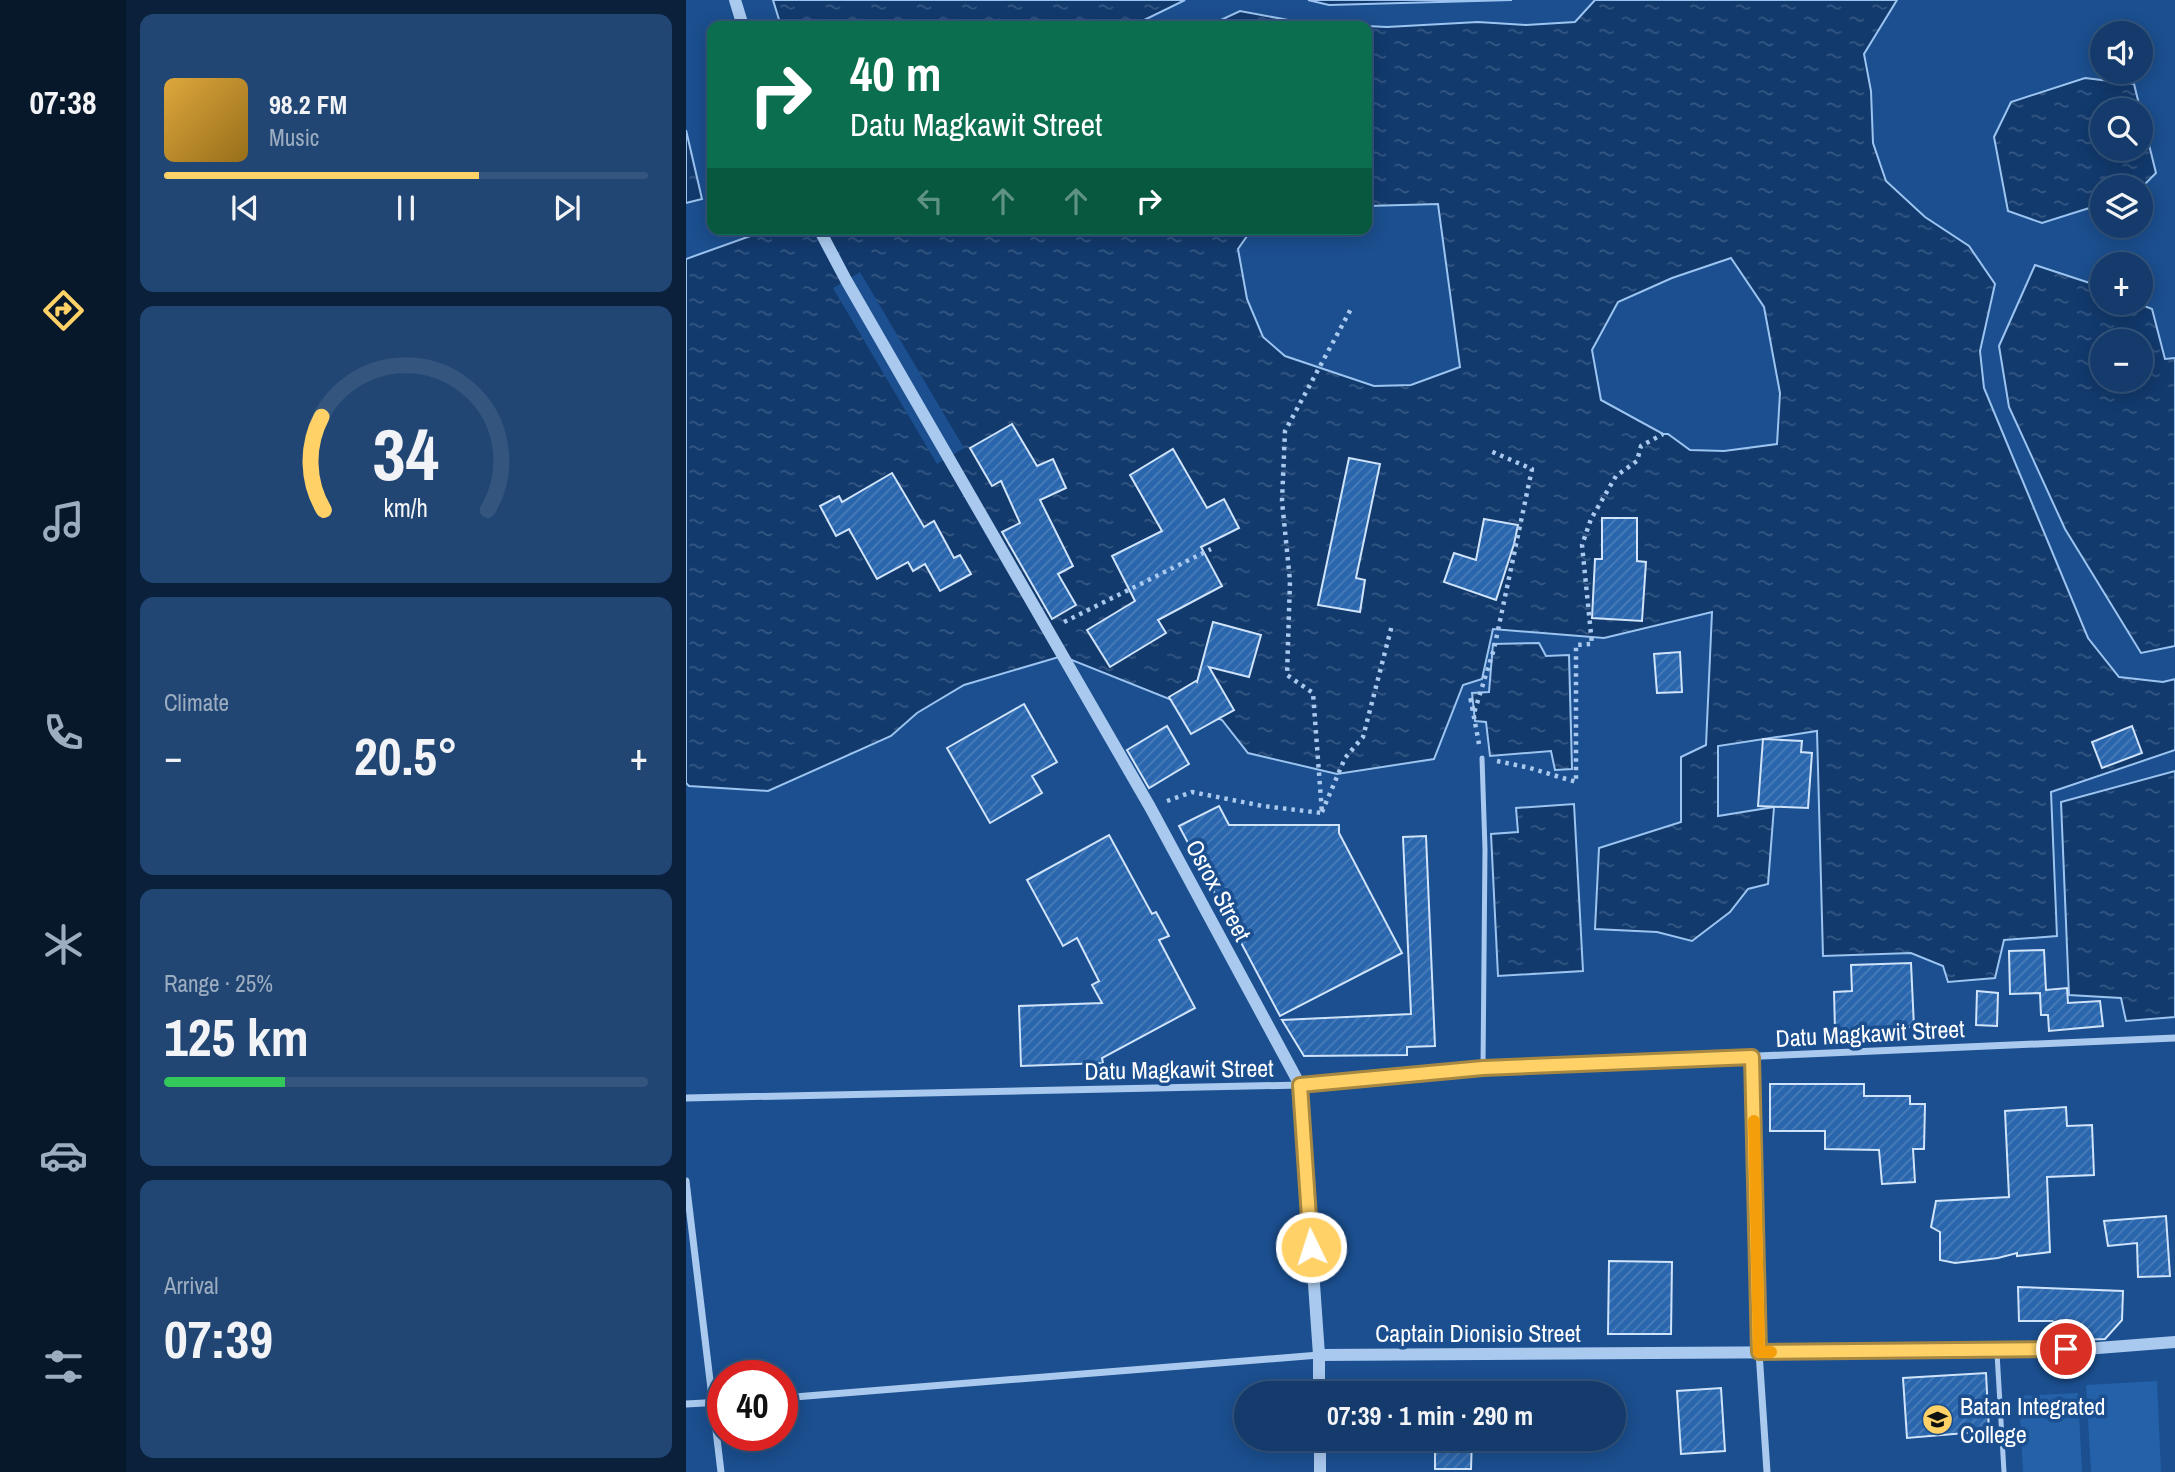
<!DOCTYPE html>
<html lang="en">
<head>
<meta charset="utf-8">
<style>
  :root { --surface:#143b6b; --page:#214673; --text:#f1f3f6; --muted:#9dadc1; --line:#33557e; --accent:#ffd166 }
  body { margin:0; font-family:"Archivo Narrow",sans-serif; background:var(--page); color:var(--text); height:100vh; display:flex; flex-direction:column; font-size:26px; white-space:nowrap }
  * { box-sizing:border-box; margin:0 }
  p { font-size:23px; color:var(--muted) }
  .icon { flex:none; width:38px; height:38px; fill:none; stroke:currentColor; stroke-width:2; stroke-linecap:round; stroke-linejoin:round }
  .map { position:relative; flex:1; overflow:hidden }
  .panel { display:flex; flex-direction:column; gap:14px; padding:14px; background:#0b203b; width:560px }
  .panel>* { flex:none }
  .banner { position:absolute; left:21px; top:21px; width:665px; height:214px; border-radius:14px; box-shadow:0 4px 18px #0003,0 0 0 2px var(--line); background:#0b6e4f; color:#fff; overflow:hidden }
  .controls { position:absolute; left:1404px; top:21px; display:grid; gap:14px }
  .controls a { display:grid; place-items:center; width:63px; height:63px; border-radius:50%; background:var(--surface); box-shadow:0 4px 18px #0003,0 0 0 2px var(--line); font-size:35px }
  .speed { position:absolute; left:21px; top:1360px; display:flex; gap:14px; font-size:35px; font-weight:700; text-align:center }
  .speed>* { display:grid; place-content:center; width:91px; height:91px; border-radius:50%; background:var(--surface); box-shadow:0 4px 18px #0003,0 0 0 2px var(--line); line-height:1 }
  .speed .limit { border:10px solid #d22; background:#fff; color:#111 }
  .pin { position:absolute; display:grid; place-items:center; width:60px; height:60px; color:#fff; margin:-30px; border:4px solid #fff; border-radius:50%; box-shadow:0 2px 7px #0007 }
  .me { position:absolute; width:77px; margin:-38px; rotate:356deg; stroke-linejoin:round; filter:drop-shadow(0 0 5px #0008) }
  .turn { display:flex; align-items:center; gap:24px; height:147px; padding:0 28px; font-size:32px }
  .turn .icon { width:91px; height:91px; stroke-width:2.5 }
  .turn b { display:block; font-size:49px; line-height:60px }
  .lanes { display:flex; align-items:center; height:66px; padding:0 28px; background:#0003; justify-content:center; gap:35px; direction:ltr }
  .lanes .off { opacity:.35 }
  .big { font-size:52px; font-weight:800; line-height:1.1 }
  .panel .widget { flex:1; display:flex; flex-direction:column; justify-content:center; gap:10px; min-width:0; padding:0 24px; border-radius:14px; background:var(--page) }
  .panel .dial { align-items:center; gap:0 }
  .dial svg { height:182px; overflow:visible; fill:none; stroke:var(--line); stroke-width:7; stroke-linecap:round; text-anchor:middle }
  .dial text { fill:var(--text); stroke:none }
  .song { display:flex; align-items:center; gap:21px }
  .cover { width:84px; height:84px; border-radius:10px; background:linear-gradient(135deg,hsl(40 70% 55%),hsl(40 70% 35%)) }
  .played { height:7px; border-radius:4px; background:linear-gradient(90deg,var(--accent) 65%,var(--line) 65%) }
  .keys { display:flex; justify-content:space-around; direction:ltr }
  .heat { display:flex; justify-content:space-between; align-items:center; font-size:38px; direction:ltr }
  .charge { height:10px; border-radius:5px; background:linear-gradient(90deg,#34c759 25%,var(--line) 0) }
  .trip { position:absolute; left:548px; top:1381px; width:392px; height:70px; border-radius:35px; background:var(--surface); box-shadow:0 4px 18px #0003,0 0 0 2px var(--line); font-weight:800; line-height:70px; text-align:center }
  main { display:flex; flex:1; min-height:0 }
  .tabs { display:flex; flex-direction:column; width:126px; justify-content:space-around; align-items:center; background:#08182b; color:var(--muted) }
  .tabs .icon { width:49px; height:49px }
  .tabs .selected { color:var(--accent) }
  .tabs b { font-size:32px; color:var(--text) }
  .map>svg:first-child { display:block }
  .pitch { fill:#2461a8 }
  .water { fill:url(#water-ripples); stroke:#9cc4f0; stroke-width:2; fill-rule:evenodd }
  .pier { fill:#1b4f8f }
  .building { fill:url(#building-hatch); stroke:#cfe3fa; stroke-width:2 }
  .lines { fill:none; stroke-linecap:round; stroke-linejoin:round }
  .path { stroke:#a9c9ee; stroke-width:4.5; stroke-dasharray:3.5 5; stroke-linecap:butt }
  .service { stroke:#a9c9ee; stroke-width:5 }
  .minor { stroke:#a9c9ee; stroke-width:7 }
  .tertiary { stroke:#a9c9ee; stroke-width:12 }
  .route-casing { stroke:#a68842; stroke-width:18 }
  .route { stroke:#ffd166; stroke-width:12 }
  .slow { stroke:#f59e0b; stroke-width:12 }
  .labels { text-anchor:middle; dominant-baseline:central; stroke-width:7; stroke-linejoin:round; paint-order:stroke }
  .street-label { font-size:24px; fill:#fff; stroke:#1b4f8f }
  .poi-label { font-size:24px; fill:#fff; stroke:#1b4f8f; text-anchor:start }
</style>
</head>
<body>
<main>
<nav class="tabs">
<b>07:38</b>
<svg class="icon selected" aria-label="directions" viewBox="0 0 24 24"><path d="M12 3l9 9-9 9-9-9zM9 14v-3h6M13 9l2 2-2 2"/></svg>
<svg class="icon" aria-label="music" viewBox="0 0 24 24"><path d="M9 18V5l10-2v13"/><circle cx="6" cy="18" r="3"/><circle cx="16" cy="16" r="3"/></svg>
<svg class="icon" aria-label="phone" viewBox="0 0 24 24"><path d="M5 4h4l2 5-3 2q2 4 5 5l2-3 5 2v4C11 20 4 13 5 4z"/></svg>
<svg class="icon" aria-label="climate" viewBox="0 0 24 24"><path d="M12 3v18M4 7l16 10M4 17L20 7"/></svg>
<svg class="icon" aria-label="car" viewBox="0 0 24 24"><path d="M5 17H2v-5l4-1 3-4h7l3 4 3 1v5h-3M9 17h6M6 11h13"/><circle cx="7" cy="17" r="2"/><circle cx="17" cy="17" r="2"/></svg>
<svg class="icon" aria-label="filters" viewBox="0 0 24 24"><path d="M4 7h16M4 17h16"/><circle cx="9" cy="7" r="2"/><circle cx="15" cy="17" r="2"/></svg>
</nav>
<section class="panel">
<div class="widget">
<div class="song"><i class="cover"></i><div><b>98.2 FM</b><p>Music</p></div></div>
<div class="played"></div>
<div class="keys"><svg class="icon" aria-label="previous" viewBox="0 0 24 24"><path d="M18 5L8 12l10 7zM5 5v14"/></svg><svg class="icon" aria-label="pause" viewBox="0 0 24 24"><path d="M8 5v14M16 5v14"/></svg><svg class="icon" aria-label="next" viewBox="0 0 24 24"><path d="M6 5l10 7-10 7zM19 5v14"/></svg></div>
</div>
<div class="widget dial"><svg viewBox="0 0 100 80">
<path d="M14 69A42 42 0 1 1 86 69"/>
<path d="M14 69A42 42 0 0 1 13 28" stroke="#ffd166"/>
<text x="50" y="56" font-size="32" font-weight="700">34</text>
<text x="50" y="72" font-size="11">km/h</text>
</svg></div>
<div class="widget"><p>Climate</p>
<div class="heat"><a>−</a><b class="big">20.5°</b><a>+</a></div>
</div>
<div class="widget"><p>Range · 25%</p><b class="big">125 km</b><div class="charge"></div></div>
<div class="widget"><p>Arrival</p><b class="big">07:39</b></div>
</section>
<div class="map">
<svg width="1489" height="1472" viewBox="0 0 1489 1472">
  <defs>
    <pattern id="water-ripples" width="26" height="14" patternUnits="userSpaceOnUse" patternTransform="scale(1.75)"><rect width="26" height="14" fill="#123a6d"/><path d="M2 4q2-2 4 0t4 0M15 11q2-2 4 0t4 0" fill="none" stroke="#365883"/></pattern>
    <pattern id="building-hatch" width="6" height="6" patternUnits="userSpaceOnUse" patternTransform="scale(1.75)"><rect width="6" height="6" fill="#2a66ad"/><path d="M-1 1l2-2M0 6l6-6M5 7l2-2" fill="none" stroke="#4a7db9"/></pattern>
  </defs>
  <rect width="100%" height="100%" fill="#1b4f8f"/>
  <!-- pitch -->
  <g class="pitch">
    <polygon points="1471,1381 1475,1472 1405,1472 1400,1385"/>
    <polygon points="1392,1393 1396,1472 1337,1472 1333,1396"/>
  </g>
  <!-- water -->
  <g class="water">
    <polygon points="87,0 499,0 446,26 95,26"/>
    <polygon points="622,0 826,0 643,5"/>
    <path d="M909 0H1211L1178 54 1185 91 1187 143 1200 181 1239 217 1283 246 1309 284 1294 351 1298 388 1402 638 1433 677 1477 682 1489 679V750L1365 792 1371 936 1318 940 1309 978 1262 982 1257 966 1225 953 1137 956 1131 731 1032 746V816L1088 807 1082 884 1062 889 1044 912 1006 941 971 932 909 929 913 848 995 822V757L1020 745 1026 612 918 638 807 629 796 679 777 685 748 759 651 774 562 753 536 720 376 656 278 685 231 713 205 736 82 791 3 786 0 783V259L84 229H566L552 249 561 299 577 337 599 356 688 386 725 385 774 367 752 204 681 206V26H522L554 11 618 23 701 27 792 22 840 25 889 22ZM1045 258 1078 307 1094 393 1091 444 1038 451 1004 450 982 434H977L915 400 906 350 932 302 986 278Z"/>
    <path d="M1399 78 1448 84 1470 173 1454 189 1416 187V204L1356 223 1322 211 1308 137 1325 102ZM1454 110V149H1416V110Z"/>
    <polygon points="0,130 16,199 0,203"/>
    <path d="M1349 265 1416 287V303H1451L1466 309 1479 359 1489 358V646L1455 653 1379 529 1323 407 1313 346ZM1416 341H1454V380H1416Z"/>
    <polygon points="853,643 860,656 883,655 886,769 869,770 865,751 804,756 800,722 789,721 786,693 803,692 807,644"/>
    <polygon points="1489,771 1489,1017 1440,1021 1435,998 1383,995 1375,802"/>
    <polygon points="888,804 897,971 812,976 805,834 832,832 830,808"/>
  </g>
  <!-- pier -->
  <polygon class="pier" points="174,272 278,448 251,464 147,288"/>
  <!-- building -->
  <g class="building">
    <polygon points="326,424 351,466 367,459 380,488 354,500 387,566 372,574 390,605 366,619 316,532 334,523 315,481 306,486 284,448"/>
    <polygon points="487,449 521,508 538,499 553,528 515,547 536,586 472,620 480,633 424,667 401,630 449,601 426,556 476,531 444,475"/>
    <polygon points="663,458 694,464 670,578 679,580 674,612 632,605"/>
    <polygon points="206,473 238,527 248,521 268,558 274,555 285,574 254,591 239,564 227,571 222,562 191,579 163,529 150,536 134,506 153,496 156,502"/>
    <polygon points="916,518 951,518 951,561 960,562 956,621 906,618 909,559 916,559"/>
    <polygon points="798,519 832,525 828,544 810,600 758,582 768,553 790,560"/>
    <polygon points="527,622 575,635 563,677 523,667 548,710 505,734 483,697 510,681 511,682"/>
    <polygon points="994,652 996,692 971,693 968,654"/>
    <polygon points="338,704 371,762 346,776 356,793 304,823 261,748"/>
    <polygon points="481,726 503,764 463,788 441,750"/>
    <polygon points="1446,726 1456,753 1416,768 1406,742"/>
    <polygon points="1077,739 1116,741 1115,752 1126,753 1122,808 1072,806"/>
    <polygon points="533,806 543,825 653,825 653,833 716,953 594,1016 493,826"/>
    <polygon points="423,835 466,914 470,912 483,936 473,940 509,1008 416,1058 417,1063 335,1066 333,1006 416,1003 406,985 413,981 391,938 377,946 341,880"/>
    <polygon points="740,836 749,1046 721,1047 721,1055 618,1056 596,1020 725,1014 717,837"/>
    <polygon points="1358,950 1360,990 1381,988 1382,1003 1414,1001 1417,1026 1363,1031 1362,1015 1355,1015 1354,993 1324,994 1323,951"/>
    <polygon points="1225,963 1228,1027 1149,1030 1148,992 1166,991 1165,965"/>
    <polygon points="1291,991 1312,993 1311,1026 1290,1025"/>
    <polygon points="1084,1084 1178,1084 1178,1096 1224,1096 1224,1104 1239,1104 1238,1149 1227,1149 1229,1182 1196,1184 1193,1150 1139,1149 1139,1131 1084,1131"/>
    <polygon points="1380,1107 1381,1126 1406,1125 1408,1175 1361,1177 1364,1252 1331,1256 1331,1253 1312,1258 1269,1263 1254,1260 1254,1232 1245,1227 1250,1201 1323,1197 1319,1111"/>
    <polygon points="1480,1216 1484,1276 1452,1277 1451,1243 1422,1246 1418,1221"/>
    <polygon points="923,1261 986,1262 985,1334 922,1334"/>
    <polygon points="1332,1287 1437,1291 1436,1320 1419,1339 1394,1340 1366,1321 1333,1321"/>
    <polygon points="1300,1373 1303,1431 1221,1438 1217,1378"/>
    <polygon points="1035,1388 1039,1451 995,1454 991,1391"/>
    <polygon points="749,1438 786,1438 785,1469 749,1469"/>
  </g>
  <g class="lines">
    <!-- path -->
    <g class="path">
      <polyline points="378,622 525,549"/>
      <polyline points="793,744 784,696 788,713 808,649 846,469 802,450"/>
      <polyline points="811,761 844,768 890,782 890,645 906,644 896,545 905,519 930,476 951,461 955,446 977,434"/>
      <polyline points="481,801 506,792 577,806 636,813 627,693 601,675 604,581 596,501 599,431 666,307"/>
      <polyline points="636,812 659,758 677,737 706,625"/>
    </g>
    <!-- service -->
    <g class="service">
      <polyline points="796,758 799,849 797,1068"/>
      <polyline points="1311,1353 1318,1472"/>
    </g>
    <!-- minor -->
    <g class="minor">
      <polyline points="1066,1057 1073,1352 1081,1472"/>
      <polyline points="0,1098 614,1085 797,1068 1489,1038"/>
      <polyline points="0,1181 35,1472"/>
      <polyline points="96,1398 633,1355"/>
      <polyline points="0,1404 37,1402"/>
    </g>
    <!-- tertiary -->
    <g class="tertiary">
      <polyline points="49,0 57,26"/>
      <polyline points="133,229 160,280 464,807 614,1085 633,1355 633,1393"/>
      <polyline points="633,1355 1311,1351 1412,1348 1489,1342"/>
      <polyline points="634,1438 634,1472"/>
    </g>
  </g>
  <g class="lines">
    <defs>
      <polyline id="route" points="625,1247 614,1085 797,1068 1066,1057 1073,1352 1380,1349"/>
    </defs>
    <!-- route casing -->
    <use href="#route" class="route-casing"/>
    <!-- route -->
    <use href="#route" class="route"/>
    <!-- slow -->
    <polyline class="slow" points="1068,1121 1073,1352 1085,1352"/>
  </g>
  <!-- icons -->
  <defs>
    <symbol id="university-disc" viewBox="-11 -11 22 22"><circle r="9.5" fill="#ffd166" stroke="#1b4f8f"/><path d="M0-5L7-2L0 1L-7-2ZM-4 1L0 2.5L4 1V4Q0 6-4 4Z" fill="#111"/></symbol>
  </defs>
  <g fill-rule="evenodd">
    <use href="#university-disc" x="1234" y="1402" width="35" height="35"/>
  </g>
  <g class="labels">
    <!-- street labels -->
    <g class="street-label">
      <text transform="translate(533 890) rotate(62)">Osrox Street</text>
      <text transform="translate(1184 1033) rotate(-3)">Datu Magkawit Street</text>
      <text transform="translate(493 1069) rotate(-1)">Datu Magkawit Street</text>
      <text x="792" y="1333">Captain Dionisio Street</text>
    </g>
    <!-- poi labels -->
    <g class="poi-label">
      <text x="1274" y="1406">Batan Integrated<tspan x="1274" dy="28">College</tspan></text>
    </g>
  </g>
</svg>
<div class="controls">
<a><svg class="icon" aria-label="sound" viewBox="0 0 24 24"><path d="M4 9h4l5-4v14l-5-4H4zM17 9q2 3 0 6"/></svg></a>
<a><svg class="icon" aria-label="search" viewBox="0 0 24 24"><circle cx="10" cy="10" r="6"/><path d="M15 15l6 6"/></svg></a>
<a><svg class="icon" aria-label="layers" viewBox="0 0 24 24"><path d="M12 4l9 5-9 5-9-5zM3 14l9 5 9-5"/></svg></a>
<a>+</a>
<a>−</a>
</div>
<div class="speed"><div class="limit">40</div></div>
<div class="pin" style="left:1380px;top:1349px;background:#d93025"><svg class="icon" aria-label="arrive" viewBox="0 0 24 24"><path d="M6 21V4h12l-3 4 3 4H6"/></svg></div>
<svg class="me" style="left:625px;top:1247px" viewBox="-20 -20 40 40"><circle r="17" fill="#ffd166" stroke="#fff" stroke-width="3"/><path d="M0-11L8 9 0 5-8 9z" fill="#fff"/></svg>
<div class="trip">07:39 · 1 min · 290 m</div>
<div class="banner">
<div class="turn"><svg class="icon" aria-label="right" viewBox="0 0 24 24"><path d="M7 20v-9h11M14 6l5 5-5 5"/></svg><div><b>40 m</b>Datu Magkawit Street</div></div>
<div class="lanes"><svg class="icon off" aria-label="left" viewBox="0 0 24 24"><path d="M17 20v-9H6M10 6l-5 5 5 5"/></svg><svg class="icon off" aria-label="ahead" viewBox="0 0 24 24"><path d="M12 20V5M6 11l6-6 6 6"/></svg><svg class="icon off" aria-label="ahead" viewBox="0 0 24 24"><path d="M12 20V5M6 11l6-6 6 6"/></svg><svg class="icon" aria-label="right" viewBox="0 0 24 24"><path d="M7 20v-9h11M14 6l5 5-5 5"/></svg></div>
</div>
</div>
</main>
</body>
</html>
